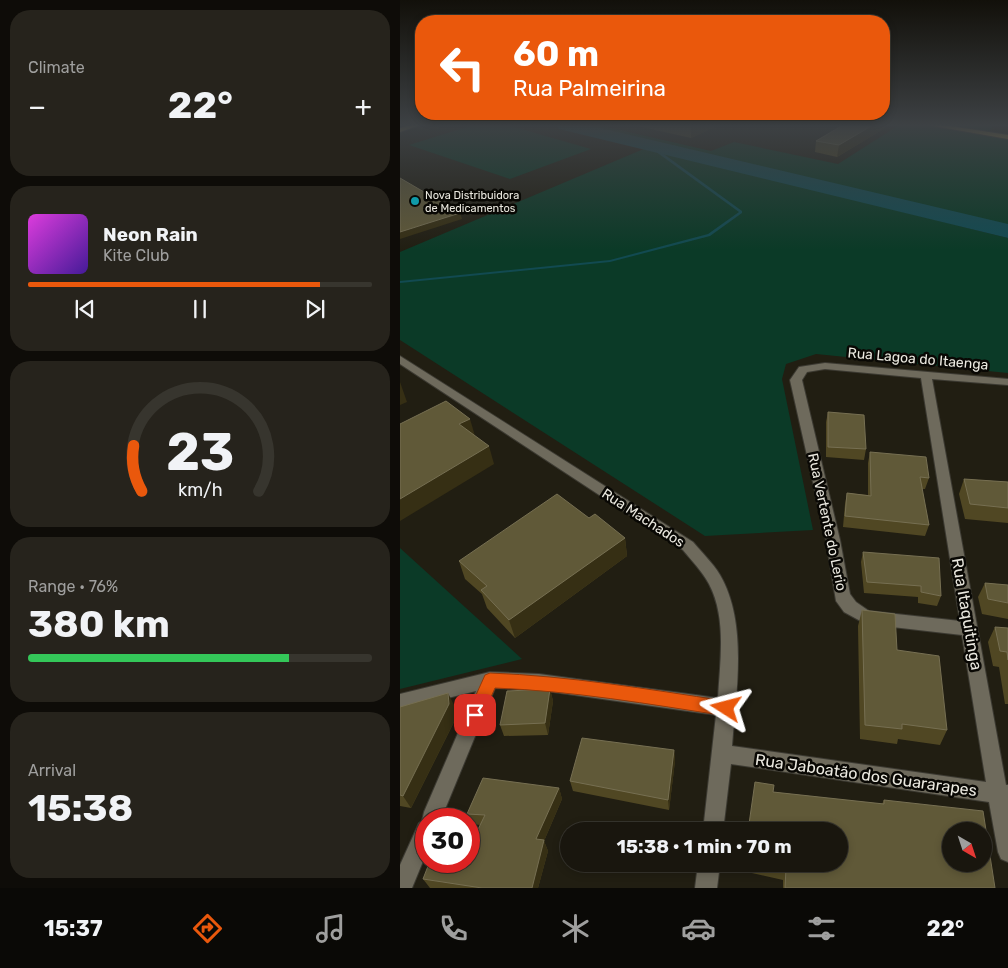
<!DOCTYPE html>
<html lang="en">
<head>
<meta charset="utf-8">
<style>
  :root { --surface:#19160e; --page:#26231c; --text:#f1f3f6; --muted:#9f9f9e; --line:#37352e; --accent:#ea580c }
  body { margin:0; font-family:Rubik,sans-serif; background:var(--page); color:var(--text); height:100vh; display:flex; flex-direction:column; font-size:19px; white-space:nowrap }
  * { box-sizing:border-box; margin:0 }
  p { font-size:16px; color:var(--muted) }
  .icon { flex:none; width:28px; height:28px; fill:none; stroke:currentColor; stroke-width:2; stroke-linecap:round; stroke-linejoin:round }
  .map { position:relative; flex:1; overflow:hidden }
  .drawer { display:flex; flex-direction:column; gap:10px; padding:10px; background:#0e0c08; width:400px }
  .drawer>* { flex:none }
  .hud { position:absolute; left:15px; top:15px; width:475px; height:105px; border-radius:20px; box-shadow:0 2px 8px #0003,0 0 0 1px var(--line); background:#ea580c; color:#fff; overflow:hidden }
  .needle { width:32px; rotate:141deg }
  .buttons { position:absolute; left:542px; top:822px; display:grid; gap:10px }
  .buttons a { display:grid; place-items:center; width:50px; height:50px; border-radius:50%; background:var(--surface); box-shadow:0 2px 8px #0003,0 0 0 1px var(--line); font-size:25px }
  .speed { position:absolute; left:15px; top:808px; display:flex; gap:10px; font-size:25px; font-weight:700; text-align:center }
  .speed>* { display:grid; place-content:center; width:65px; height:65px; border-radius:50%; background:var(--surface); box-shadow:0 2px 8px #0003,0 0 0 1px var(--line); line-height:1 }
  .speed .limit { border:8px solid #d22; background:#fff; color:#111 }
  .pin { position:absolute; display:grid; place-items:center; width:42px; height:42px; color:#fff; margin:-21px; border-radius:10px; box-shadow:0 2px 8px #0006 }
  .me { position:absolute; width:55px; margin:-28px; rotate:279deg; stroke-linejoin:round; filter:drop-shadow(0 0 4px #0008) }
  .turn { display:flex; align-items:center; gap:18px; height:105px; padding:0 15px; font-size:22px }
  .turn .icon { width:65px; height:65px; stroke-width:2.5 }
  .turn b { display:block; font-size:35px; line-height:42px }
  .big { font-size:38px; font-weight:700; line-height:1.1 }
  .drawer .tile { flex:1; display:flex; flex-direction:column; justify-content:center; gap:8px; min-width:0; padding:0 18px; border-radius:20px; background:var(--page) }
  .drawer .dial { align-items:center; gap:0 }
  .dial svg { height:130px; overflow:visible; fill:none; stroke:var(--line); stroke-width:7; stroke-linecap:round; text-anchor:middle }
  .dial text { fill:var(--text); stroke:none }
  .song { display:flex; align-items:center; gap:15px }
  .cover { width:60px; height:60px; border-radius:8px; background:linear-gradient(135deg,hsl(300 70% 55%),hsl(260 70% 35%)) }
  .played { height:5px; border-radius:2px; background:linear-gradient(90deg,var(--accent) 85%,var(--line) 85%) }
  .keys { display:flex; justify-content:space-around; direction:ltr }
  .heat { display:flex; justify-content:space-between; align-items:center; font-size:28px; direction:ltr }
  .charge { height:8px; border-radius:4px; background:linear-gradient(90deg,#34c759 76%,var(--line) 0) }
  .trip { position:absolute; left:160px; top:822px; width:288px; height:50px; border-radius:25px; background:var(--surface); box-shadow:0 2px 8px #0003,0 0 0 1px var(--line); font-weight:700; line-height:50px; text-align:center }
  .tabs { display:flex; height:80px; justify-content:space-around; align-items:center; background:#0a0906; color:var(--muted) }
  .tabs .icon { width:35px; height:35px }
  .tabs .active { color:var(--accent) }
  .tabs b { font-size:22px; color:var(--text) }
  main { display:flex; flex:1; min-height:0 }
  .map>svg:first-child { display:block }
  .green { fill:#0b3a27 }
  .lines { fill:none; stroke-linecap:round; stroke-linejoin:round }
  .stream { fill:#124a51; fill-rule:evenodd }
  .river { fill:#124a51; fill-rule:evenodd }
  .minor-casing { stroke:#3c3a32; stroke-width:2 }
  .major-casing { stroke:#3c3a32; stroke-width:2 }
  .minor { fill:#6e6a5c; fill-rule:evenodd }
  .major { fill:#ae913e; fill-rule:evenodd }
  .wall { fill:#504723 }
  .shaded-wall { fill:#362f14 }
  .building { fill:#605938; stroke:#766f52; fill-rule:evenodd }
  .route { fill:#ea580c; stroke:#983908 }
  .culture-dot { fill:#0f9aa8; stroke:#090804; stroke-width:2 }
  .labels { text-anchor:middle; dominant-baseline:central; stroke-width:5; stroke-linejoin:round; paint-order:stroke }
  .far-poi-label { font-size:11px; fill:#ebe9e0; stroke:#090804; text-anchor:start }
  .street-label { font-size:14px; fill:#ebe9e0; stroke:#090804 }
  .near-street-label { font-size:16px; fill:#ebe9e0; stroke:#090804 }
</style>
</head>
<body>
<main>
<section class="drawer">
<div class="tile"><p>Climate</p>
<div class="heat"><a>−</a><b class="big">22°</b><a>+</a></div>
</div>
<div class="tile">
<div class="song"><i class="cover"></i><div><b>Neon Rain</b><p>Kite Club</p></div></div>
<div class="played"></div>
<div class="keys"><svg class="icon" aria-label="previous" viewBox="0 0 24 24"><path d="M18 5L8 12l10 7zM5 5v14"/></svg><svg class="icon" aria-label="pause" viewBox="0 0 24 24"><path d="M8 5v14M16 5v14"/></svg><svg class="icon" aria-label="next" viewBox="0 0 24 24"><path d="M6 5l10 7-10 7zM19 5v14"/></svg></div>
</div>
<div class="tile dial"><svg viewBox="0 0 100 80">
<path d="M14 69A42 42 0 1 1 86 69"/>
<path d="M14 69A42 42 0 0 1 9 41" stroke="#ea580c"/>
<text x="50" y="56" font-size="32" font-weight="700">23</text>
<text x="50" y="72" font-size="11">km/h</text>
</svg></div>
<div class="tile"><p>Range · 76%</p><b class="big">380 km</b><div class="charge"></div></div>
<div class="tile"><p>Arrival</p><b class="big">15:38</b></div>
</section>
<div class="map">
<svg width="608" height="888" viewBox="0 0 608 888">
  <rect width="100%" height="100%" fill="#211e12"/>
  <!-- green -->
  <g class="green">
    <polygon points="73,125 107,125 191,149 110,179 9,145"/>
    <polygon points="165,125 198,125 311,151 334,142 438,164 496,127 502,125 594,125 588,133 608,137 608,231"/>
    <polygon points="246,148 608,238 608,373 416,354 386,364 382,379 413,530 305,536 0,340 0,252"/>
    <polygon points="0,548 122,659 0,689"/>
  </g>
  <g class="lines">
    <!-- stream -->
    <polygon class="stream" points="248,144 250,144 342,211 342,213 310,236 210,262 0,283 0,281 210,260 308,234 339,212 248,146"/>
    <!-- river -->
    <polygon class="river" points="157,125 188,125 608,224 608,238 159,129"/>
    <defs>
      <g id="minor">
        <path d="M0 356 293 542C302 553 313 563 320 575 348 623 336 693 332 746L586 782 562 635 466 624 444 612 436 601 426 540 390 380 399 367 425 363 608 379V385L532 379 606 785H608V862L601 859 598 852 589 802 331 764 323 831H303L316 715 139 690 95 688 41 819H26V854L12 888H0V865L19 823 22 821 24 812 76 691 0 710V694L90 672 139 674 318 698C320 661 327 618 309 584 302 571 292 561 283 550L0 364ZM425 369 521 378 560 621 469 611 456 602 450 594 440 540 402 380 407 372Z"/>
        <polygon points="298,864 320,864 317,888 295,888"/>
      </g>
      <g id="major">
        <polygon points="10,125 20,125 0,132 0,128"/>
        <polygon points="528,125 544,125 608,135 608,139"/>
      </g>
    </defs>
    <!-- minor casing -->
    <use href="#minor" class="minor-casing"/>
    <!-- major casing -->
    <use href="#major" class="major-casing"/>
    <!-- minor -->
    <use href="#minor" class="minor"/>
    <!-- major -->
    <use href="#major" class="major"/>
  </g>
  <!-- wall -->
  <g class="wall">
    <polygon points="233,125 319,125 291,138"/>
    <polygon points="443,125 486,125 485,128 437,157 415,152 416,141"/>
    <polygon points="428,412 466,449 464,460 426,457 426,422"/>
    <polygon points="470,452 529,478 525,489 522,489 529,525 525,536 443,527 445,504 447,493 468,495 468,463"/>
    <polygon points="564,479 608,482 608,523 565,519 559,494"/>
    <polygon points="225,538 227,556 115,638 87,608 82,594 65,579 59,561"/>
    <polygon points="463,552 541,596 537,606 518,603 518,597 464,593 461,562"/>
    <polygon points="585,583 608,585 608,619 582,614 578,597"/>
    <polygon points="462,610 497,650 547,730 540,745 498,739 497,744 460,739 458,626"/>
    <polygon points="595,627 608,628 608,704 605,704 599,667 593,666 588,642"/>
    <polygon points="150,689 153,701 148,735 104,736 100,725"/>
    <polygon points="0,707 55,707 56,718 11,808 0,806"/>
    <polygon points="274,750 275,761 269,810 173,791 170,781"/>
    <polygon points="159,788 162,799 144,841 148,851 138,888 30,888 23,879 69,861 80,825 72,824 67,814"/>
    <polygon points="373,792 482,804 484,800 595,888 383,888 383,880 343,871 343,864 439,864"/>
  </g>
  <!-- shaded-wall -->
  <g class="shaded-wall">
    <polygon points="293,125 319,125 291,138 291,126"/>
    <polygon points="473,125 486,125 485,128 437,157 439,145"/>
    <polygon points="60,213 62,219 0,239 0,232"/>
    <polygon points="0,382 7,402 0,405"/>
    <polygon points="70,419 75,436 59,424"/>
    <polygon points="89,446 94,464 0,521 0,499"/>
    <polygon points="225,538 227,556 115,638 109,620"/>
    <polygon points="150,689 153,701 148,735 145,723"/>
    <polygon points="48,693 55,707 56,718 11,808 3,796"/>
    <polygon points="274,750 275,761 269,810 268,800"/>
    <polygon points="159,788 162,799 144,841 148,851 138,888 132,888 136,839"/>
  </g>
  <!-- building -->
  <g class="building">
    <polygon points="443,125 473,125 439,145 416,141"/>
    <polygon points="0,178 60,213 0,232"/>
    <polygon points="46,401 70,419 59,424 89,446 0,499 0,424"/>
    <polygon points="428,412 464,415 466,449 428,447"/>
    <polygon points="470,452 526,457 529,478 520,477 529,525 445,516 447,493 471,496"/>
    <polygon points="564,479 608,482 608,508 570,504"/>
    <polygon points="157,494 189,518 195,514 225,538 109,620 81,590 87,586 59,561"/>
    <polygon points="463,552 539,558 541,596 521,592 521,586 467,582"/>
    <polygon points="585,583 608,585 608,603 588,599"/>
    <polygon points="462,610 495,614 497,650 539,656 547,730 502,724 502,729 465,725"/>
    <polygon points="595,627 608,628 608,660 607,652 600,651"/>
    <polygon points="150,689 145,723 100,725 107,691"/>
    <polygon points="48,693 49,704 3,796 0,795 0,707"/>
    <polygon points="182,738 274,750 268,800 170,781"/>
    <polygon points="83,778 159,788 136,839 144,840 132,888 82,888 23,879 30,861 69,861 69,848 85,815 67,814"/>
    <path d="M355 782 374 785 373 792 484 804V800L583 811 595 888H385L386 868 369 864H439V831H348ZM551 831H584V864H551Z"/>
  </g>
  <!-- sky -->
  <linearGradient id="sky" x2="0" y2="1"><stop stop-color="#12100a"/><stop offset="0.5" stop-color="#3d4144"/><stop offset="1" stop-color="#3d4144" stop-opacity="0"/></linearGradient>
  <rect width="608" height="250" fill="url(#sky)"/>
  <!-- route -->
  <path class="route" d="M90 673C169 676 247 689 326 701L331 703 334 708 331 714 326 716C249 704 173 691 95 688L81 720 75 723 70 720 67 715 85 675Z"/>
  <!-- markers -->
  <circle class="culture-dot" cx="15" cy="201" r="5"/>
  <g class="labels">
    <!-- far-poi labels -->
    <g class="far-poi-label">
      <text x="25" y="195">Nova Distribuidora<tspan x="25" dy="13">de Medicamentos</tspan></text>
    </g>
    <!-- street labels -->
    <g class="street-label">
      <text transform="translate(518 359) rotate(5)">Rua Lagoa do Itaenga</text>
      <text transform="translate(243 518) rotate(33)">Rua Machados</text>
      <text transform="translate(427 522) rotate(78)">Rua Vertente do Lerio</text>
    </g>
    <!-- near-street labels -->
    <g class="near-street-label">
      <text transform="translate(567 614) rotate(80)">Rua Itaquitinga</text>
      <text transform="translate(466 775) rotate(8)">Rua Jaboatão dos Guararapes</text>
    </g>
  </g>
</svg>
<div class="buttons">
<a><svg class="needle" viewBox="-14 -14 28 28"><path d="M0-13l5 13h-10z" fill="#e53935"/><path d="M0 13l5-13h-10z" fill="#9f9f9e"/></svg></a>
</div>
<div class="speed"><div class="limit">30</div></div>
<div class="pin" style="left:75px;top:715px;background:#d93025"><svg class="icon" aria-label="arrive" viewBox="0 0 24 24"><path d="M6 21V4h12l-3 4 3 4H6"/></svg></div>
<svg class="me" style="left:326px;top:708px" viewBox="-20 -20 40 40"><path d="M0-17L14 15 0 8-14 15z" fill="#ea580c" stroke="#fff" stroke-width="4"/></svg>
<div class="trip">15:38 · 1 min · 70 m</div>
<div class="hud">
<div class="turn"><svg class="icon" aria-label="left" viewBox="0 0 24 24"><path d="M17 20v-9H6M10 6l-5 5 5 5"/></svg><div><b>60 m</b>Rua Palmeirina</div></div>
</div>
</div>
</main>
<nav class="tabs">
<b>15:37</b>
<svg class="icon active" aria-label="directions" viewBox="0 0 24 24"><path d="M12 3l9 9-9 9-9-9zM9 14v-3h6M13 9l2 2-2 2"/></svg>
<svg class="icon" aria-label="music" viewBox="0 0 24 24"><path d="M9 18V5l10-2v13"/><circle cx="6" cy="18" r="3"/><circle cx="16" cy="16" r="3"/></svg>
<svg class="icon" aria-label="phone" viewBox="0 0 24 24"><path d="M5 4h4l2 5-3 2q2 4 5 5l2-3 5 2v4C11 20 4 13 5 4z"/></svg>
<svg class="icon" aria-label="climate" viewBox="0 0 24 24"><path d="M12 3v18M4 7l16 10M4 17L20 7"/></svg>
<svg class="icon" aria-label="car" viewBox="0 0 24 24"><path d="M5 17H2v-5l4-1 3-4h7l3 4 3 1v5h-3M9 17h6M6 11h13"/><circle cx="7" cy="17" r="2"/><circle cx="17" cy="17" r="2"/></svg>
<svg class="icon" aria-label="filters" viewBox="0 0 24 24"><path d="M4 7h16M4 17h16"/><circle cx="9" cy="7" r="2"/><circle cx="15" cy="17" r="2"/></svg>
<b>22°</b>
</nav>
</body>
</html>
